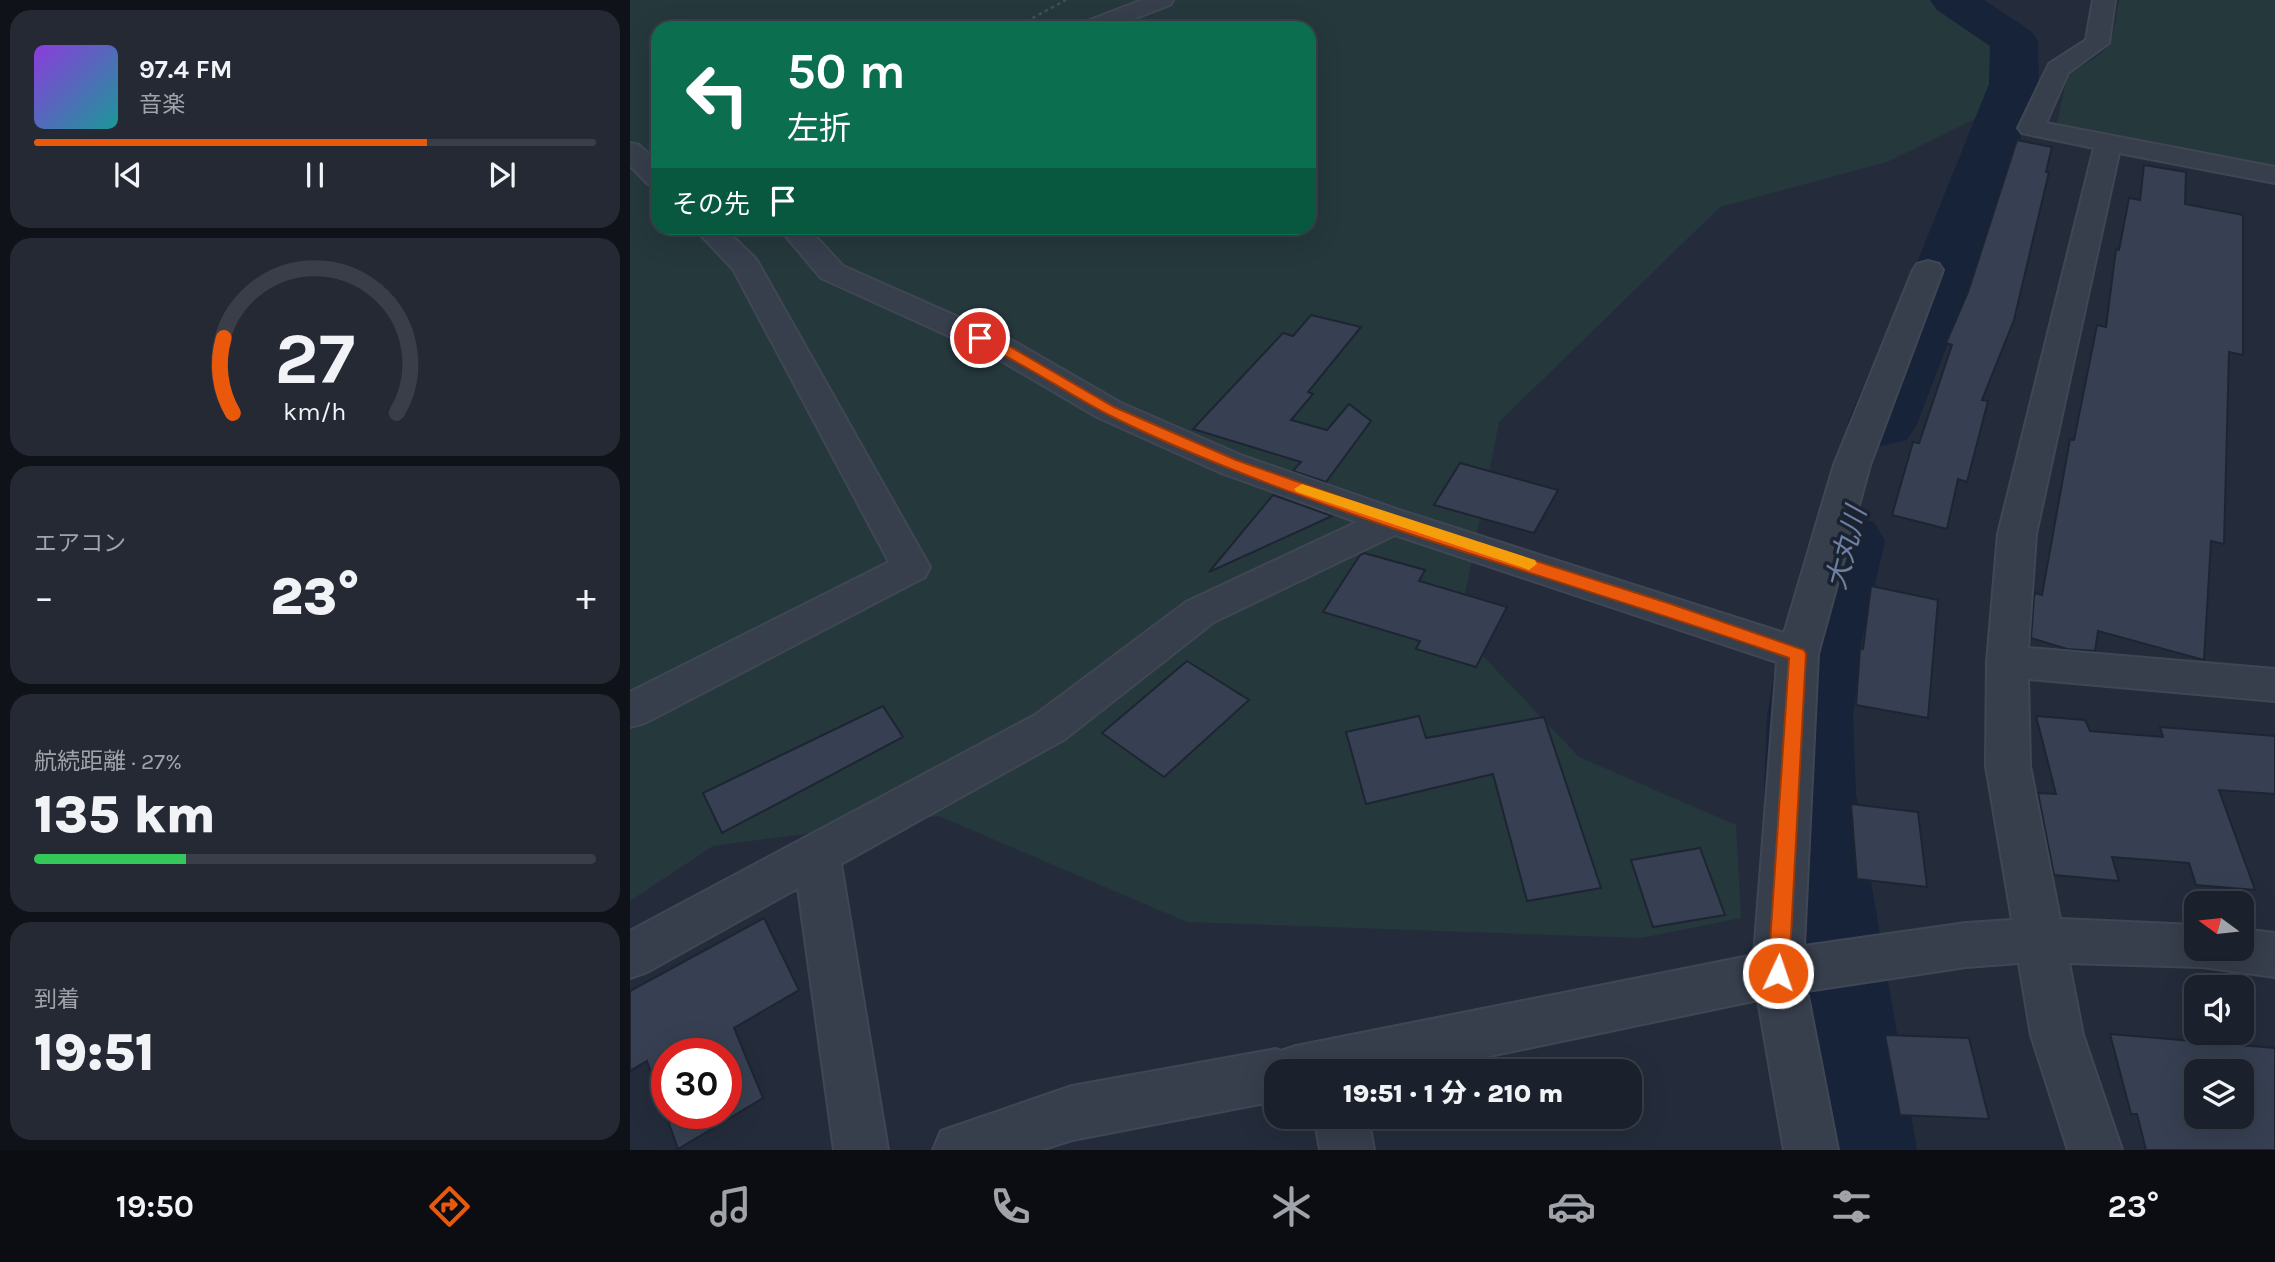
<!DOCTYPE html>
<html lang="ja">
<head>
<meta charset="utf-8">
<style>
  :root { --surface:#1b212c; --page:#242934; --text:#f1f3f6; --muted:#a0a3a9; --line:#393e48; --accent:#ea580c }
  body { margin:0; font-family:Karla,"Noto Sans JP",sans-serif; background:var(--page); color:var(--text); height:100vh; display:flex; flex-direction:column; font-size:26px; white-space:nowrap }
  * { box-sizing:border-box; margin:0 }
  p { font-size:23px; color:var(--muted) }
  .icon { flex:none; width:38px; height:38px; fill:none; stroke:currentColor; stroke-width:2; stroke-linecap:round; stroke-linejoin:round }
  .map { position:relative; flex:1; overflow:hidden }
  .sheet { display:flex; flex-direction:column; gap:10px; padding:10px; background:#0f1218; width:630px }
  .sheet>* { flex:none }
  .guide { position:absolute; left:21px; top:21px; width:665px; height:214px; border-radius:21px; box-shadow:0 7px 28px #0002,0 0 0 2px var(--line); background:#0b6e4f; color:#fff; overflow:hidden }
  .needle { width:46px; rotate:285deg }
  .fabs { position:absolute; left:1554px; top:891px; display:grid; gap:14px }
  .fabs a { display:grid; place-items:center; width:70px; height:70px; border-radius:14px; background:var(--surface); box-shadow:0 7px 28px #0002,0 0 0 2px var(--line); font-size:35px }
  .speed { position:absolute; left:21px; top:1038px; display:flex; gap:14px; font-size:35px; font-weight:700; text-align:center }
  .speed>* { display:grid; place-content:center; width:91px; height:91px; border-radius:50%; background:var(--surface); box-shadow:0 7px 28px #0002,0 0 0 2px var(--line); line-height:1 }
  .speed .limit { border:10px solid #d22; background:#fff; color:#111 }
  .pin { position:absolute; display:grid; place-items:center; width:60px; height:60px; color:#fff; margin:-30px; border:4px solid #fff; border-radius:50%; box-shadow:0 2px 7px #0007 }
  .me { position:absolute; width:77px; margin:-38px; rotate:3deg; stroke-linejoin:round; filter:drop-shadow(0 0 5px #0008) }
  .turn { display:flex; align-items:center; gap:24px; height:147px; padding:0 21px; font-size:32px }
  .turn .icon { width:91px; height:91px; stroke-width:2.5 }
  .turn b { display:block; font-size:49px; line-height:60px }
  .then { display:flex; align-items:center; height:66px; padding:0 21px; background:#0003; gap:14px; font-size:26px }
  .big { font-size:52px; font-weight:800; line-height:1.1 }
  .sheet .card { flex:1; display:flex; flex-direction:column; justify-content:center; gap:10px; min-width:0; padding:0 24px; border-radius:21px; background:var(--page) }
  .sheet .dial { align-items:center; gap:0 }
  .dial svg { height:182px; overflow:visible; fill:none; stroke:var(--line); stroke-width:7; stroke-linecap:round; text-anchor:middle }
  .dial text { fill:var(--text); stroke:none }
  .song { display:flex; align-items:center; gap:21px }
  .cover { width:84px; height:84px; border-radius:10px; background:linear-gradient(135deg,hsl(270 70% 55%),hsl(180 70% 35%)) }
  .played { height:7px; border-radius:4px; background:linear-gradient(90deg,var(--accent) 70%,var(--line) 70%) }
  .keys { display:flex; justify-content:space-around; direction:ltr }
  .heat { display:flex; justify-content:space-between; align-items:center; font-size:38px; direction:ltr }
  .charge { height:10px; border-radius:5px; background:linear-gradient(90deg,#34c759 27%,var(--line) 0) }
  .trip { position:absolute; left:634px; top:1059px; width:378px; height:70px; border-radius:21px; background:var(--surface); box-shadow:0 7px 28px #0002,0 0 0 2px var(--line); font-weight:800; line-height:70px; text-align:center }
  .tabs { display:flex; height:112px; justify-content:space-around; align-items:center; background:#0b0d12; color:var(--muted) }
  .tabs .icon { width:49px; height:49px }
  .tabs .active { color:var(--accent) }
  .tabs b { font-size:32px; color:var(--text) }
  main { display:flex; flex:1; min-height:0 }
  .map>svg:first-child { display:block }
  .green { fill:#25383c; fill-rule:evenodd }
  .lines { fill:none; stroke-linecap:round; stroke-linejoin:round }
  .river { fill:#172339; fill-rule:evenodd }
  .building { fill:#364052; stroke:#1e2532; stroke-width:2; fill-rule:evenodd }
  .minor-casing { stroke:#404754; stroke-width:4 }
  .path { stroke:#3e5154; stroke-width:2.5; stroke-dasharray:3.5 3.5; stroke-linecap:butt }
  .minor { fill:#373e4c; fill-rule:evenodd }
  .route { fill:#ea580c; stroke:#983908; stroke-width:2 }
  .slow { fill:#f59e0b }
  .labels { text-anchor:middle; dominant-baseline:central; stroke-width:7; stroke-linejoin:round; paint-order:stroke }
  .water-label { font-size:28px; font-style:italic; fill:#6d81a5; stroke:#1c2330 }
</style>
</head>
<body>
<main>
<section class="sheet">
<div class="card">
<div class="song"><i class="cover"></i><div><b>97.4 FM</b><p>音楽</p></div></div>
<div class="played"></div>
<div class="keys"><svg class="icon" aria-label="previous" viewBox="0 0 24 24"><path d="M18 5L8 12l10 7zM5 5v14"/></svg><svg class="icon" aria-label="pause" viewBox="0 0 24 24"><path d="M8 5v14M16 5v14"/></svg><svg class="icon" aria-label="next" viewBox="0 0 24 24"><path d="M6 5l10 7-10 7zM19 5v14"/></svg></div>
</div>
<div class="card dial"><svg viewBox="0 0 100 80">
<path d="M14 69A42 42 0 1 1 86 69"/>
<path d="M14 69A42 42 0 0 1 10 36" stroke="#ea580c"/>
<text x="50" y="56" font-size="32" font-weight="700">27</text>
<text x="50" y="72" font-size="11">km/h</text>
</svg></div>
<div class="card"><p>エアコン</p>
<div class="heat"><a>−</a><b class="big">23°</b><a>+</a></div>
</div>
<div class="card"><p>航続距離 · 27%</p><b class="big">135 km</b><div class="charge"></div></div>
<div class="card"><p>到着</p><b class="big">19:51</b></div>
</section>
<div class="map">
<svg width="1645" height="1150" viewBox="0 0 1645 1150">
  <rect width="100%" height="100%" fill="#242c3b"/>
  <!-- green -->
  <g class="green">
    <path d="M0 0H1335L1416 84 1257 162 1090 207 869 422 828 630 949 757 1106 825 1111 918 1011 938 557 922 309 816 83 846 0 901ZM28 28H679V228H28Z"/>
    <path d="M1489 0H1645V169L1426 128 1438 72C1482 53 1482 45 1489 0Z"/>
  </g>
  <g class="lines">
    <!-- river -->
    <g class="river">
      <polygon points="1300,0 1354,0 1401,31 1408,41 1409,84 1340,285 1287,424 1277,440 1252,446 1227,440 1217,424 1278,285 1359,84 1360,46 1307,10"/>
      <polygon points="1217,515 1244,522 1255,541 1231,643 1223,716 1226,794 1287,1150 1175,1150 1134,794 1137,716 1149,643 1179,541 1190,522"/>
    </g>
  </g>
  <!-- building -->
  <g class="building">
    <polygon points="1387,140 1422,147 1416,172 1419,172 1384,320 1352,400 1358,401 1337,482 1328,479 1317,529 1262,515 1283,442 1289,443 1322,345 1316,343 1338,292"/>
    <polygon points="1514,165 1556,172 1555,204 1613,215 1613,355 1599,352 1594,544 1581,541 1574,660 1468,631 1465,651 1437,649 1401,638 1404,597 1405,593 1412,595 1440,439 1444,440 1467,325 1476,327 1486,249 1489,250 1499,198 1510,200"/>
    <polygon points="681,315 731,327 678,392 683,394 661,420 697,430 719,404 741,421 696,482 663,471 671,462 563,429 653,333 663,336"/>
    <polygon points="830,463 928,490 904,533 804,505"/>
    <polygon points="643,495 702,516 579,572"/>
    <polygon points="734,553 795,570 789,581 877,607 846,667 786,649 790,641 693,612 730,555"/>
    <polygon points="1241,586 1308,600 1298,718 1226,705 1230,648 1233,649"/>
    <polygon points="557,661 619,700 534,777 472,733"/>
    <polygon points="253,706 273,737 92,833 73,793"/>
    <polygon points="789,716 796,738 914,717 971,888 897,901 863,774 736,804 716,732"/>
    <polygon points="1406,716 1455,720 1460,731 1533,737 1530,727 1645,736 1645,794 1589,790 1625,890 1566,885 1559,863 1482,857 1489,881 1424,875 1408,793 1426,794"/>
    <polygon points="1221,804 1288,812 1297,887 1227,879"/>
    <polygon points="1070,848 1095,915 1023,927 1001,860"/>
    <path d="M134 918 169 990 104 1028 133 1098 48 1149 17 1061 0 1071V991ZM37 1054H96V1113H37Z"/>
    <path d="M1480 1034 1645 1048V1150H1516L1507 1114H1501ZM1566 1071H1612V1116H1566Z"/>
    <polygon points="1255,1035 1339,1038 1359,1119 1270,1115"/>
  </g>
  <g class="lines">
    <defs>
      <g id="minor">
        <polygon points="512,0 543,0 540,5 480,28 449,28 452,23"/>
        <polygon points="1463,0 1485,0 1479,43 1438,73 1416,123 1645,167 1645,183 1489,153 1406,534 1398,648 1645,669 1645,701 1398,679 1400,766 1430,919 1566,925 1566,948 1612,948 1612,929 1645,933 1645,977 1572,967 1439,963 1453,1035 1492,1150 1438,1150 1401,1035 1389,963 1336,967 1177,991 1208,1150 1154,1150 1128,1000 788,1071 646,1071 646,1101 442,1140 411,1150 303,1150 311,1131 442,1086 646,1049 651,1051 666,1046 1124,955 1147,662 765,535 584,622 435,739 211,864 258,1150 204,1150 168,888 17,972 0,978 0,931 405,715 556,602 727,522 589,472 467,417 363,356 191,278 149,228 178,228 213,266 385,342 491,403 613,456 775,512 1154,633 1204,465 1283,270 1287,264 1298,261 1309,264 1313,270 1240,465 1188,654 1174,946 1336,923 1382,920 1356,766 1357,662 1368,534 1464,148 1392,133 1388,128 1419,64 1456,40"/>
        <polygon points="0,143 9,145 28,163 28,186 18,184 0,166"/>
        <polygon points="64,228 94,228 126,259 300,567 295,577 15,723 0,727 0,692 259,562 103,269"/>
        <polygon points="684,1116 738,1116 744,1150 690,1150"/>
      </g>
    </defs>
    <!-- minor casing -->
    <use href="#minor" class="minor-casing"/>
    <!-- path -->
    <polyline class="path" points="384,28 436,0"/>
    <!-- minor -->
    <use href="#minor" class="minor"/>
  </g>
  <!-- route -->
  <path class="route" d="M350 334 379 346 484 407 606 460 767 517 1038 603 1174 650 1176 654 1159 973 1156 980 1148 983 1141 980 1138 973 1159 658C973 592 780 541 596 467 556 451 514 433 475 413 431 390 391 361 345 341V335Z"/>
  <!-- slow -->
  <polygon class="slow" points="672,484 905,560 907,564 899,570 894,568 667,492 664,489"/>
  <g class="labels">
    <!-- water labels -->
    <g class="water-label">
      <text transform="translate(1216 548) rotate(-75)">大丸川</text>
    </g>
  </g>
</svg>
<div class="fabs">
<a><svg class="needle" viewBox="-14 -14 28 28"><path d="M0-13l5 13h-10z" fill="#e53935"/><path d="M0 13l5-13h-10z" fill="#a0a3a9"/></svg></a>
<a><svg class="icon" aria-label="sound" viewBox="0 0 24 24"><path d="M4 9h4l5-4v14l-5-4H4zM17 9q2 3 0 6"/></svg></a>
<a><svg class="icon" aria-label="layers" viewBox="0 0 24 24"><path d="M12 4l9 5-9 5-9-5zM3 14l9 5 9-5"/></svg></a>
</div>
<div class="speed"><div class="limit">30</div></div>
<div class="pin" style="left:350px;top:338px;background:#d93025"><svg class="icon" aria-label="arrive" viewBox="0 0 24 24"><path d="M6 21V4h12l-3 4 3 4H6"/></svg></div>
<svg class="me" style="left:1148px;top:973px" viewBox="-20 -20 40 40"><circle r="17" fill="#ea580c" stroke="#fff" stroke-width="3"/><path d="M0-11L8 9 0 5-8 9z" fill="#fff"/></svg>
<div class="trip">19:51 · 1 分 · 210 m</div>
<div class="guide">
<div class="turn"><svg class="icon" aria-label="left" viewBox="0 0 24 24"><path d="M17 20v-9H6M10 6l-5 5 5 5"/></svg><div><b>50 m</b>左折</div></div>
<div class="then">その先<svg class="icon" aria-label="arrive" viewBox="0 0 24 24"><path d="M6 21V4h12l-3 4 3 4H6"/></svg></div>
</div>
</div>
</main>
<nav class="tabs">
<b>19:50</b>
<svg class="icon active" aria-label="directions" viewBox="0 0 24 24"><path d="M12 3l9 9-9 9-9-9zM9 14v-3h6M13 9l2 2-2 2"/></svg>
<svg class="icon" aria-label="music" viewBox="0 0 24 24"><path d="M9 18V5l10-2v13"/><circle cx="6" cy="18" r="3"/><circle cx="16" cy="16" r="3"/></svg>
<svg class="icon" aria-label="phone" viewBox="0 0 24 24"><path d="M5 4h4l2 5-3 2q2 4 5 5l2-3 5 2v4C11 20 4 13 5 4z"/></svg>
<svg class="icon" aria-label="climate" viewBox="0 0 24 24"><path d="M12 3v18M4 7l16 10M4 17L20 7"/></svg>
<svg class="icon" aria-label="car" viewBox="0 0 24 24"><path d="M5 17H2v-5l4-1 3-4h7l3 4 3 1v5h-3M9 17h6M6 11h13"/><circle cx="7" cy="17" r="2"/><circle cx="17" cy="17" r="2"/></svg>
<svg class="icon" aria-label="filters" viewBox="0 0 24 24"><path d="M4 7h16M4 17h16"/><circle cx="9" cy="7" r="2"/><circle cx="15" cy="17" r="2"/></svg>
<b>23°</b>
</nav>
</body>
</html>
